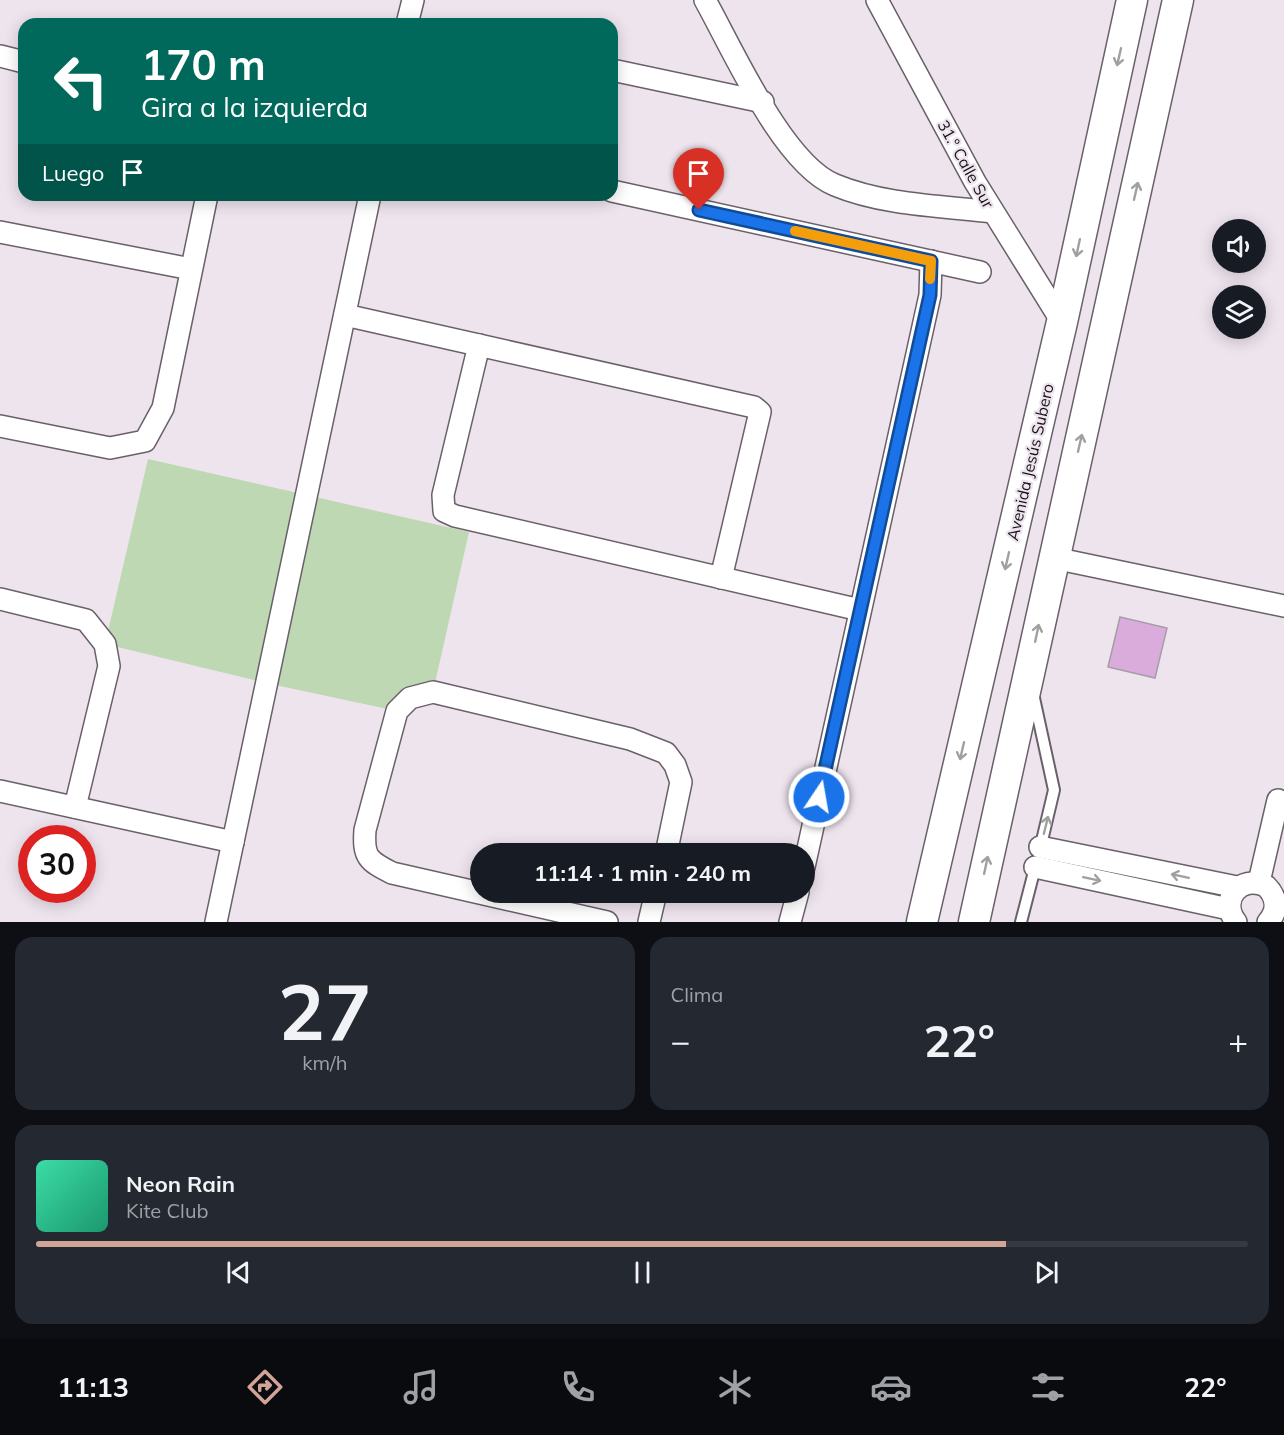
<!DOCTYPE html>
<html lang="es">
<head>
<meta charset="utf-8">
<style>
  :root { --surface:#171b24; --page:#242831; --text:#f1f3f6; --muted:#9ea1a6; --line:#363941; --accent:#d1a495 }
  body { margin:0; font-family:Mulish,sans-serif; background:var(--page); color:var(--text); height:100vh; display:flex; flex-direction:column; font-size:22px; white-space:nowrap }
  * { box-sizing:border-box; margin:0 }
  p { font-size:20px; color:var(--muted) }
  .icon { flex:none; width:33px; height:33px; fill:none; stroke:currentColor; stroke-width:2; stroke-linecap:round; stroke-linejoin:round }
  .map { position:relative; height:922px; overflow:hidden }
  .side { display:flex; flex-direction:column; gap:15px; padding:15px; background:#0d0f14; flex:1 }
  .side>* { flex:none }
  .top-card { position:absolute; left:18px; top:18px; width:600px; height:183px; border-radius:18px; box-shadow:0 3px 15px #0003; background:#00695c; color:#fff; overflow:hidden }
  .buttons { position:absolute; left:1212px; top:219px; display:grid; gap:12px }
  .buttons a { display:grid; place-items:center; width:54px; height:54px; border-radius:50%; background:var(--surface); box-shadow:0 3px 15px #0003; font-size:30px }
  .speed { position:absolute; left:18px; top:825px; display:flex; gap:12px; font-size:30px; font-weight:700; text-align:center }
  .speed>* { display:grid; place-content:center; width:78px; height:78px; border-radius:50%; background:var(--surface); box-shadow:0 3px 15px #0003; line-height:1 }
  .speed .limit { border:9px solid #d22; background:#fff; color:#111 }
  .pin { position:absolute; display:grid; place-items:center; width:51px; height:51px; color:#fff; margin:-62px -26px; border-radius:50% 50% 50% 0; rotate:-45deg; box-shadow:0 0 6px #0007 }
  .pin .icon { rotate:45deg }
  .me { position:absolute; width:66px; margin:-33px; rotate:12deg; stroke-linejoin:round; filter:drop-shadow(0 0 4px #0008) }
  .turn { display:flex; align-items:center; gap:21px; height:126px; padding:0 24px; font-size:27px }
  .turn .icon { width:78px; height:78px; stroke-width:2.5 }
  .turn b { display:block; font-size:42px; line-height:51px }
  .then { display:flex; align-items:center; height:57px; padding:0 24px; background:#0003; gap:12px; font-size:22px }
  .big { font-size:45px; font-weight:700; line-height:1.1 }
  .side .widget { flex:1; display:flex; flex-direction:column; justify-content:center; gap:9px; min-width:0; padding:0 21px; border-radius:18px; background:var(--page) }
  .side .dial { align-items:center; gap:0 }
  .dial b { font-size:78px; line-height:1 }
  .song { display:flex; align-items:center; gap:18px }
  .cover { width:72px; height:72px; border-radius:9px; background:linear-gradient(135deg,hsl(160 70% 55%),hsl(160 70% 35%)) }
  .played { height:6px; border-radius:3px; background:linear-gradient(90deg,var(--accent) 80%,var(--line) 80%) }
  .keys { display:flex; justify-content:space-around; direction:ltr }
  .heat { display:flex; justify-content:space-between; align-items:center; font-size:33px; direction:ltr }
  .side .tiles { flex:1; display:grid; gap:15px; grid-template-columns:1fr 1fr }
  .widget:last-child { grid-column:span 2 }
  .trip { position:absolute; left:470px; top:843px; width:345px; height:60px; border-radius:30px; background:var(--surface); box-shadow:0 3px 15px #0003; font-weight:700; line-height:60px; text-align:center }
  .tabs { display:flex; height:96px; justify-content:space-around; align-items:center; background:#090b0e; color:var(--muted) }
  .tabs .icon { width:42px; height:42px }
  .tabs .current { color:var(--accent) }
  .tabs b { font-size:27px; color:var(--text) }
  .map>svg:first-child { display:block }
  .green { fill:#bdd8b2 }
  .building { fill:#daacdc; stroke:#a69da6; stroke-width:1.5 }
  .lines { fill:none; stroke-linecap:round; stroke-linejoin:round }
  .lane-casing { stroke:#696069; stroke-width:14 }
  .street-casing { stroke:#696069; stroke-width:24 }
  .secondary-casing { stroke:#696069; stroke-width:33 }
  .lane { stroke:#fff; stroke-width:10 }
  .street { stroke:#fff; stroke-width:21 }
  .secondary { stroke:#fff; stroke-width:30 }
  .oneway { stroke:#a1a0a1 }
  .route-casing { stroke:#114b97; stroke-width:15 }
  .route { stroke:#1a73e8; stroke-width:10 }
  .slow { stroke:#f59e0b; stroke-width:10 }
  .labels { text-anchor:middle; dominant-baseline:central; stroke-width:4.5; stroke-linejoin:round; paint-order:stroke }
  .street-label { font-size:16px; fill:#151215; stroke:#eee4ee }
</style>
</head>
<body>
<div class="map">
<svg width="1284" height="922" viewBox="0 0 1284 922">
  <rect width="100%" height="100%" fill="#eee4ee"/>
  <!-- green -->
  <polygon class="green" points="148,459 469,532 433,692 397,711 266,683 105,644"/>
  <!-- building -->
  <polygon class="building" points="1120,617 1167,628 1155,678 1108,667"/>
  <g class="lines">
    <defs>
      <g id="lane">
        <polyline points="1034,698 1054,790 1040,849"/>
        <polyline points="1021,922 1036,864"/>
      </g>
      <g id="street">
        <path d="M705 0C733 50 783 164 835 185 883 205 941 206 993 212"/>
        <polyline points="877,0 975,182 1062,322"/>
        <polyline points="407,24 413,0"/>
        <polyline points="0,56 24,62"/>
        <polyline points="612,70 763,102"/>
        <polyline points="612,191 980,272"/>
        <polyline points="0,232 191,269"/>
        <polyline points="345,315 754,407 760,412 721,578"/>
        <polyline points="479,345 443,495 444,511 455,516 860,610"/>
        <polyline points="0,426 110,448 145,441 163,408 207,195"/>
        <polyline points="1054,558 1284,606"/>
        <polyline points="0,599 86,620 105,644 109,666 75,807"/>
        <polyline points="0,791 233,842"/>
        <polyline points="1040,847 1237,887"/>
        <polyline points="804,867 930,295 931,261"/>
        <polyline points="1035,867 1229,909"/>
        <polyline points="1259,882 1278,800"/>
        <polyline points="216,922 370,195"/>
        <path d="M607 922 392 873C368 861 363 857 365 830L397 711 410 698 433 692 630 739 666 753 675 765 681 782 666 854"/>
        <polyline points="649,922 656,892"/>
        <polyline points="790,922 798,892"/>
        <path d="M1236 922C1219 900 1240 874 1266 886 1277 897 1279 910 1268 922"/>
      </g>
      <g id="secondary">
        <polyline points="922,922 1062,322 1132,0"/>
        <polyline points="974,922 1178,0"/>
      </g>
    </defs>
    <!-- lane casing -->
    <use href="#lane" class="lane-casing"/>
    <!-- street casing -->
    <use href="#street" class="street-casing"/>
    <!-- secondary casing -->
    <use href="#secondary" class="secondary-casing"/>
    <!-- lane -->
    <use href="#lane" class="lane"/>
    <!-- street -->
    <use href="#street" class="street"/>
    <!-- secondary -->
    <use href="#secondary" class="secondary"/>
  </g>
  <!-- one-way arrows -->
  <defs><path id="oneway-shaft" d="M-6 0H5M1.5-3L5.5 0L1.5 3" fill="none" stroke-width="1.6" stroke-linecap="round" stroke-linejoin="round" transform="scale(1.5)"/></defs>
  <g class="oneway">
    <use href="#oneway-shaft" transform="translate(1119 57) rotate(103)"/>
    <use href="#oneway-shaft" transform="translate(1136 191) rotate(-77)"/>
    <use href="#oneway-shaft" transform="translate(1078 248) rotate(102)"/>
    <use href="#oneway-shaft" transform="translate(1080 443) rotate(-77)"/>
    <use href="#oneway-shaft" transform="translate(1007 561) rotate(103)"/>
    <use href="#oneway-shaft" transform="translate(1037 633) rotate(-78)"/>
    <use href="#oneway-shaft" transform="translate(962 751) rotate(103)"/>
    <use href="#oneway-shaft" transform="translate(1046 825) rotate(-76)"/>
    <use href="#oneway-shaft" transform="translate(986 865) rotate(-78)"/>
    <use href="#oneway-shaft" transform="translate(1180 876) rotate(-168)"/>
    <use href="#oneway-shaft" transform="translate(1092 879) rotate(12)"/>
  </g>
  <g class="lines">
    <defs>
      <polyline id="route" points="699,210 931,261 930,295 819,797"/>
    </defs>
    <!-- route casing -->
    <use href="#route" class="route-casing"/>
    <!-- route -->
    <use href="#route" class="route"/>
    <!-- slow -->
    <polyline class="slow" points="795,231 931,261 930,279"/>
  </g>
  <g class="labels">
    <!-- street labels -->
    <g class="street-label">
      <text transform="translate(966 164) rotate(61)">31.° Calle Sur</text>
      <text transform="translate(1030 462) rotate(-77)">Avenida Jesús Subero</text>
    </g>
  </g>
</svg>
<div class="buttons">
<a><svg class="icon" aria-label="sound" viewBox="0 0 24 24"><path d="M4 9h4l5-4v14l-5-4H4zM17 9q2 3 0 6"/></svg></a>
<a><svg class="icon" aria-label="layers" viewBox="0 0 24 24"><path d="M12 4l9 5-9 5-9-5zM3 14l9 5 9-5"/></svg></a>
</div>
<div class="speed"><div class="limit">30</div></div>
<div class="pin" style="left:699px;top:210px;background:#d93025"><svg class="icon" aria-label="arrive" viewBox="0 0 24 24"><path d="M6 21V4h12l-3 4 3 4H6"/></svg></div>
<svg class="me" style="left:819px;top:797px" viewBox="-20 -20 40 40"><circle r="17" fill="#1a73e8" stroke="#fff" stroke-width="3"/><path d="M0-11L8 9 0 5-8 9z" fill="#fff"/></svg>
<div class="trip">11:14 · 1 min · 240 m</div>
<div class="top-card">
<div class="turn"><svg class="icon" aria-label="left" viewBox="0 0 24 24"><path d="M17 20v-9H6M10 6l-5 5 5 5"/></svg><div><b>170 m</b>Gira a la izquierda</div></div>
<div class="then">Luego<svg class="icon" aria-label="arrive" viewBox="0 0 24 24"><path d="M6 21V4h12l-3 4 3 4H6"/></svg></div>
</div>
</div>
<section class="side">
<div class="tiles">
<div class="widget dial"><b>27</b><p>km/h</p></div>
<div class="widget"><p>Clima</p>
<div class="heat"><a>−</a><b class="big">22°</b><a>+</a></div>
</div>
<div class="widget">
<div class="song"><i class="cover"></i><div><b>Neon Rain</b><p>Kite Club</p></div></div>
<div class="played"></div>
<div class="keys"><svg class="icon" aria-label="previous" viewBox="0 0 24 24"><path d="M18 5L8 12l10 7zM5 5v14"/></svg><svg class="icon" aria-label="pause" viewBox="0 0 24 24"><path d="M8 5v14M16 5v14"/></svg><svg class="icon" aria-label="next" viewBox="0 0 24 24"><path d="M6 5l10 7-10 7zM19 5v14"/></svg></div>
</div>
</div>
</section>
<nav class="tabs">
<b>11:13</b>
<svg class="icon current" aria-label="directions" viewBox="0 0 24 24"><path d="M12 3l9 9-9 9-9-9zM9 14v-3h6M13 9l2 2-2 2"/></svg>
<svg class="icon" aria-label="music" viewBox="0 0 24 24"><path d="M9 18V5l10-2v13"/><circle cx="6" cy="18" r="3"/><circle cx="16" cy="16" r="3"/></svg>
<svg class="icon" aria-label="phone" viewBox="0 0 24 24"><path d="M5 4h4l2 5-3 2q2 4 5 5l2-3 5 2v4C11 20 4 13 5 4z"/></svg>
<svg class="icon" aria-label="climate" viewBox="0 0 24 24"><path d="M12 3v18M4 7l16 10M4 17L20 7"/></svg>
<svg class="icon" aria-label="car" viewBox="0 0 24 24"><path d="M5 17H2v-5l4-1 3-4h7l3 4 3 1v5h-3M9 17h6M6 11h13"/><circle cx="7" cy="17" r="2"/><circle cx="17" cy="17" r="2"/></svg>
<svg class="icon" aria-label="filters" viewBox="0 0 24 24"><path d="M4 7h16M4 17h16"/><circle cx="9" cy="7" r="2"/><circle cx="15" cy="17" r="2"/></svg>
<b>22°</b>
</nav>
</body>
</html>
